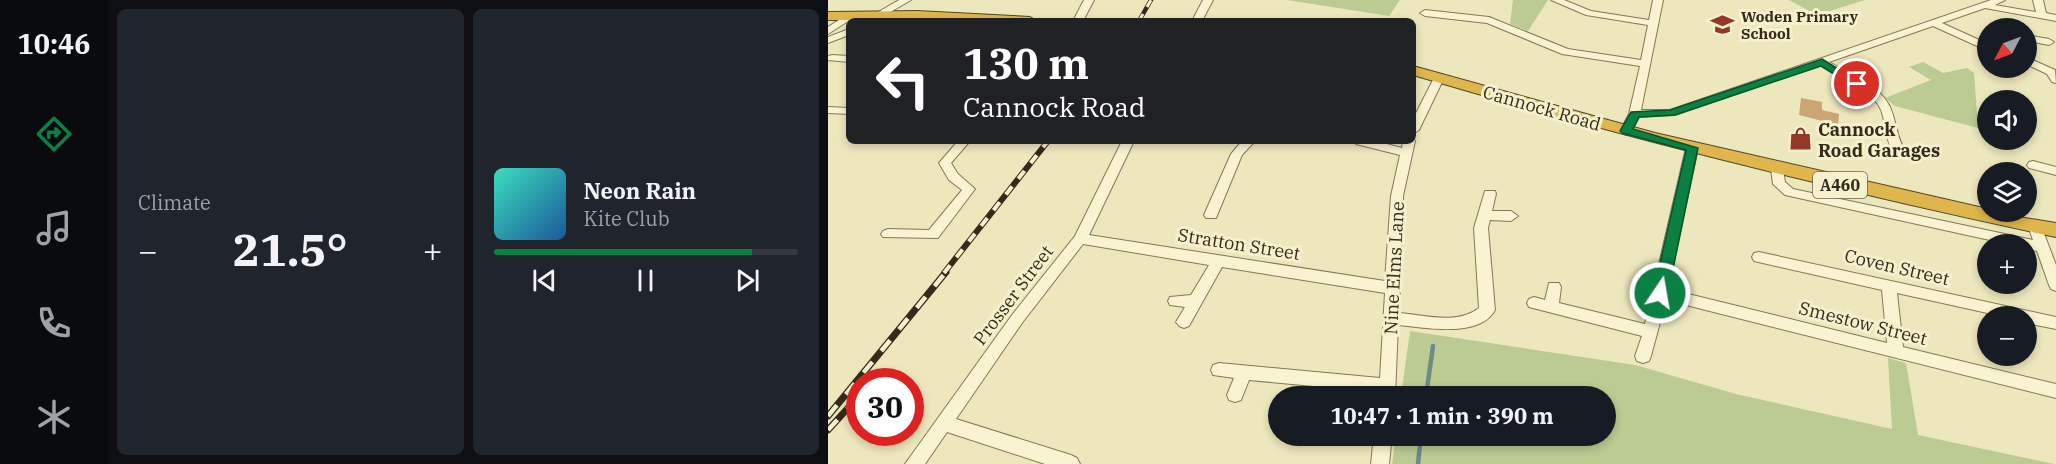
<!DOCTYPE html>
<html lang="en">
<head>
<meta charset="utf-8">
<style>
  :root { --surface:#171b24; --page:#20242c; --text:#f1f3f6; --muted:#9ea1a6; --line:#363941; --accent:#0b8043 }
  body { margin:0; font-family:"IBM Plex Serif",serif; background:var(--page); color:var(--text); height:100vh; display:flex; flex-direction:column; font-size:22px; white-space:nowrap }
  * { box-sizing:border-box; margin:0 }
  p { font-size:20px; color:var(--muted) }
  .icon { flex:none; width:33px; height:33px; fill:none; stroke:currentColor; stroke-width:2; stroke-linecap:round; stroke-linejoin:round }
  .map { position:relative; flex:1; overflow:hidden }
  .details { display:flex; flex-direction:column; gap:9px; padding:9px; background:#0d0f14; width:720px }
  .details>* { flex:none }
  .hud { position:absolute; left:18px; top:18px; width:570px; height:126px; border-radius:9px; box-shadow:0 3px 9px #0003; background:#202124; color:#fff; overflow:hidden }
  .needle { width:39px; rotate:229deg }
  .fabs { position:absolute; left:1149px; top:18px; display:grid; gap:12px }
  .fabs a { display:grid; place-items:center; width:60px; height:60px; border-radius:50%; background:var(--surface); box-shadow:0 3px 9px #0003; font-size:30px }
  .speed { position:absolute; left:18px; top:368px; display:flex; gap:12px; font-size:30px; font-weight:700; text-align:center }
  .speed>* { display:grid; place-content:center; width:78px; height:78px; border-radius:50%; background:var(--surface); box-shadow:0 3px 9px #0003; line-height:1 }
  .speed .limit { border:9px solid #d22; background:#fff; color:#111 }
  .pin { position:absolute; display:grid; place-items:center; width:51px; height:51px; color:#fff; margin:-26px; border:3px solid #fff; border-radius:50%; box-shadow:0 2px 6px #0007 }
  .me { position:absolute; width:66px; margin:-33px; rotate:12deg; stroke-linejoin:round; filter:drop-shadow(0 0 4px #0008) }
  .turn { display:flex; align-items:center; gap:21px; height:126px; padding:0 18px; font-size:27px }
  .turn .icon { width:78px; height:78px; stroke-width:2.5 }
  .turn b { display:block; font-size:42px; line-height:51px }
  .big { font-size:45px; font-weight:700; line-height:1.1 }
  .details .widget { flex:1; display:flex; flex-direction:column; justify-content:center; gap:9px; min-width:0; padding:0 21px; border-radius:9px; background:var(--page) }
  .song { display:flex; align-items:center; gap:18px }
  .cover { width:72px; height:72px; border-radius:9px; background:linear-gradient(135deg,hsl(170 70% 55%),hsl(210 70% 35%)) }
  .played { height:6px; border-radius:3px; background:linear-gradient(90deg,var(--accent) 85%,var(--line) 85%) }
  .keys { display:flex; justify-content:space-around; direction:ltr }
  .heat { display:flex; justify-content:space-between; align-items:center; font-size:33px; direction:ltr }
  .details .tiles { flex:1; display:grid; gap:9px; grid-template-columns:repeat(2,1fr) }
  .trip { position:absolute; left:440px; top:386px; width:348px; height:60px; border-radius:30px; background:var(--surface); box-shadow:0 3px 9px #0003; font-weight:700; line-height:60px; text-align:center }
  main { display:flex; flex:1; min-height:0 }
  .tab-bar { display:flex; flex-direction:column; width:108px; justify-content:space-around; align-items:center; background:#090b0e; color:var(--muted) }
  .tab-bar .icon { width:42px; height:42px }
  .tab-bar .active { color:var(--accent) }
  .tab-bar b { font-size:27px; color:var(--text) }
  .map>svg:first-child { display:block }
  .green { fill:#bbcb92 }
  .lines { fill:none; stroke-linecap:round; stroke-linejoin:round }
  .stream { stroke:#698c89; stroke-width:4.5 }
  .building { fill:#cba673 }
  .minor-casing { stroke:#857757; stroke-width:2 }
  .highway-casing { stroke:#52442b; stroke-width:2 }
  .minor { fill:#f8f3d0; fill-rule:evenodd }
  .highway { fill:#deb64c; fill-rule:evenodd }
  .rail-far2-casing { stroke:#342b1b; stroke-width:4.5 }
  .rail-far1-casing { stroke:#342b1b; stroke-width:6 }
  .rail-casing { stroke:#342b1b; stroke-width:7 }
  .rail-far2 { stroke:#f5f0cd; stroke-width:3; stroke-dasharray:8; stroke-linecap:butt }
  .rail-far1 { stroke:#f5f0cd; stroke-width:4; stroke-dasharray:10; stroke-linecap:butt }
  .rail { stroke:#f5f0cd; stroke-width:4.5; stroke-dasharray:14; stroke-linecap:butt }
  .route { fill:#0b8043; stroke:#07532c; stroke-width:1.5 }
  .labels { text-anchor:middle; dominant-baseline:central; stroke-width:6; stroke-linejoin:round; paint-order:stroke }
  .far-poi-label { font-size:15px; font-weight:bold; fill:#342b1b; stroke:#f5f0cd; text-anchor:start }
  .shield { fill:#f5f0cd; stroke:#6e6650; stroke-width:1.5 }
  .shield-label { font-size:16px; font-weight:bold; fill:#342b1b }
  .street-label { font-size:18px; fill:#342b1b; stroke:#f5f0cd }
  .poi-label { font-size:18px; font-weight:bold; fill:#342b1b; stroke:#f5f0cd; text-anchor:start }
</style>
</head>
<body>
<main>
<nav class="tab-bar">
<b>10:46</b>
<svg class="icon active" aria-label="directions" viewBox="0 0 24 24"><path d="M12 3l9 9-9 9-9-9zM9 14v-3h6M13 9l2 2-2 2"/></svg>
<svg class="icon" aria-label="music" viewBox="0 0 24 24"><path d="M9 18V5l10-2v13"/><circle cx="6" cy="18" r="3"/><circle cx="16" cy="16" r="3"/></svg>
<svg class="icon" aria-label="phone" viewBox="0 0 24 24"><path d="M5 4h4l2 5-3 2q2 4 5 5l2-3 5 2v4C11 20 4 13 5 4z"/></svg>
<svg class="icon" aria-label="climate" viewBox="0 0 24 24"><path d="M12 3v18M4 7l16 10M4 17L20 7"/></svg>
</nav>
<section class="details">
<div class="tiles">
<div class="widget"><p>Climate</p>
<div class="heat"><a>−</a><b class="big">21.5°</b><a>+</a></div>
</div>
<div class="widget">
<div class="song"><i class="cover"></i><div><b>Neon Rain</b><p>Kite Club</p></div></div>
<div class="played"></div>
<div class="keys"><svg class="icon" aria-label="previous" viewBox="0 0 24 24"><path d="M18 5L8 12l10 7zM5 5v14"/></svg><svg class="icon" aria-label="pause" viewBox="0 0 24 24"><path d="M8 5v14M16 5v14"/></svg><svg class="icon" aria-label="next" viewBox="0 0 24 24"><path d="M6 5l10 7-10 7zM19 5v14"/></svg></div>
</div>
</div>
</section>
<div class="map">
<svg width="1228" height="464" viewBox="0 0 1228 464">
  <rect width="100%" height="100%" fill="#ede7bd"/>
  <!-- green -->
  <g class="green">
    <polygon points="459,0 572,0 561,16"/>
    <polygon points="685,0 720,0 700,31 682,24"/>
    <polygon points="961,0 1037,0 989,15"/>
    <polygon points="1095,62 1115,73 1139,68 1146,73 1150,128 1067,106 1057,98 1103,80 1081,67"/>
    <polygon points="582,331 807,365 908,394 1064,429 1060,358 1078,363 1090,435 1226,464 564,464 568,435 777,435 777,396 573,396"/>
  </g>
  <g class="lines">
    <!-- stream -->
    <g class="stream">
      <polyline points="598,396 605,346"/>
      <polyline points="590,464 593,435"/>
    </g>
  </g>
  <!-- building -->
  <polygon class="building" points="973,98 994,102 994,110 1011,114 1010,125 971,115"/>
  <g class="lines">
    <defs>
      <g id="minor">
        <polygon points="71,0 83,0 47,21 35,21"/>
        <polygon points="256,0 266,0 255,21 245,21"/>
        <polygon points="375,0 385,0 374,21 364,21"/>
        <path d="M723 0H736L763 11 821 20 825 0H835L813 110H842L1163 0H1177L1167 5 1208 12 1205 0H1215L1218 13 1228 15V21L1157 8 1114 23 1160 44V51L1105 26 1001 62C1022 74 1056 86 1064 112 1069 126 1069 139 1078 152L1072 156 1068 155C1056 140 1059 126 1053 110 1046 91 1009 75 992 65L847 115 811 117 802 134 798 135 792 131 801 114 812 66 734 54 659 23 597 16 592 13 597 10 661 17 740 49 813 60 820 25 758 15Z"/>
        <polygon points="20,14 28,16 0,34 0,27"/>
        <polygon points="21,29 21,35 0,43 0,37"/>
        <polygon points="1198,35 1221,39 1226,42 1221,45 1200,41"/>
        <polygon points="4,55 21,56 21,62 0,60 0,56"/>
        <polygon points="1198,57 1227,70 1228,83 1224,82 1219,74 1198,64"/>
        <polygon points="611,75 616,78 591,130 585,134 585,119 606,78"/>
        <polygon points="0,107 21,108 21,114 0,113"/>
        <path d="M585 138 587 141 575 196 571 313C597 315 629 325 651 308L646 228 657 191H667L668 194 664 211H683L690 216 683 221 662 220 660 228 667 310C651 339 596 327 570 325L567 396H551V392L421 380 413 400 407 402 401 400 399 395 406 378 385 375 383 370 385 365 391 363 552 378 557 293 394 267 361 326 356 328 351 326 348 322 357 307 342 305 340 301 342 297 363 295 381 265 255 244 194 323 128 419 243 455 249 458 252 464H217L119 432 97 464H77L184 315 247 236 294 141H306L261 235 557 281 563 196 572 155 528 144 526 141H547L574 148 575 141H585Z"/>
        <polygon points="130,141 142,141 123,163 130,174 147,189 110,238 55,237 53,234 55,231 60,229 101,230 134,190 121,180 111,163"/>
        <polygon points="414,141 427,141 414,155 388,218 378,218 376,215 403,154"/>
        <polygon points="864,144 870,148 840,289 1059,343 1054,290 926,261 924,257 926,253 931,252 1228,317 1228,329 1198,323 1198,316 1173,316 1069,293 1075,347 1228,384 1228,398 838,300 823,356 821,361 815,363 809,361 807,356 814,336 701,307 699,303 701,299 706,297 717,300 721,283 731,283 733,287 731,303 817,324 858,148"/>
        <polygon points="1205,161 1228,167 1228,175 1201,168 1199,165 1201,162"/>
        <polygon points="949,165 955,169 957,182 965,189 1205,240 1200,226 1207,221 1212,223 1228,265 1228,291 1223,289 1221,285 1209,251 1198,249 1198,244 1180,244 957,195 945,184 943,169"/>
        <polygon points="546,435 564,435 561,464 543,464"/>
      </g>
      <g id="highway">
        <polygon points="89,11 202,17 209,21 0,20 0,12"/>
        <path d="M585 66 827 133 1160 209V212L1228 223V237C1011 191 797 138 585 75Z"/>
      </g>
    </defs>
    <!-- minor casing -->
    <use href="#minor" class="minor-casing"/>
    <!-- highway casing -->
    <use href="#highway" class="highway-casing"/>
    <!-- minor -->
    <use href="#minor" class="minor"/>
    <!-- highway -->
    <use href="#highway" class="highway"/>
    <defs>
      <polyline id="rail-far2" points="311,21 323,0"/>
      <polyline id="rail-far1" points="116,273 220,141"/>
      <g id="rail">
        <polyline points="0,416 118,272"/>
        <polyline points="0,430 20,408"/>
      </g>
    </defs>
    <!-- rail-far2 casing -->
    <use href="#rail-far2" class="rail-far2-casing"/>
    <!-- rail-far1 casing -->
    <use href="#rail-far1" class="rail-far1-casing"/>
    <!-- rail casing -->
    <use href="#rail" class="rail-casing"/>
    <!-- rail-far2 -->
    <use href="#rail-far2" class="rail-far2"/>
    <!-- rail-far1 -->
    <use href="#rail-far1" class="rail-far1"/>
    <!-- rail -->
    <use href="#rail" class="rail"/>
  </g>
  <!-- route -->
  <polygon class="route" points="994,59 1034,84 1025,86 993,66 847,115 811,117 805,129 870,148 840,293 832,299 827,297 825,293 858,150 794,133 792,131 803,112 842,110"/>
  <!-- icons -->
  <defs>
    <symbol id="school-bare" viewBox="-9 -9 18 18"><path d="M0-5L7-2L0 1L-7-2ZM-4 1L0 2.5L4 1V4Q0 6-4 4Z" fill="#933827" stroke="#f5f0cd" stroke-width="2.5" paint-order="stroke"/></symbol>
    <symbol id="shop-bare" viewBox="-9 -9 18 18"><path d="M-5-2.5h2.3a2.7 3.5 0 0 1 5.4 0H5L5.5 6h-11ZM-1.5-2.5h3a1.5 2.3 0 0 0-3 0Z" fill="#933827" stroke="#f5f0cd" stroke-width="2.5" paint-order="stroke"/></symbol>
  </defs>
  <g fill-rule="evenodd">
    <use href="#school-bare" x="878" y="8" width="33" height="33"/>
    <use href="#shop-bare" x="956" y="122" width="33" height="33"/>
  </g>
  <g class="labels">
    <!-- far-poi labels -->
    <g class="far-poi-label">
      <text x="913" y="16">Woden Primary<tspan x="913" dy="17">School</tspan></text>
    </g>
    <!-- shield labels -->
    <rect class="shield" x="985" y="172" width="54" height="26" rx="4.5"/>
    <g class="shield-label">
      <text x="1012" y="185">A460</text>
    </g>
    <!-- street labels -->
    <g class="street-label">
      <text transform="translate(714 108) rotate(16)">Cannock Road</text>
      <text transform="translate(411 244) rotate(9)">Stratton Street</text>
      <text transform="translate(1069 267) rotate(13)">Coven Street</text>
      <text transform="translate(566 268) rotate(-87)">Nine Elms Lane</text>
      <text transform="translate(185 295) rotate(-53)">Prosser Street</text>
      <text transform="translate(1035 323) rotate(14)">Smestow Street</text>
    </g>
    <!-- poi labels -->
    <g class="poi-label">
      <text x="990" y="129">Cannock<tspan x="990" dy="21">Road Garages</tspan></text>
    </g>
  </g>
</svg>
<div class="fabs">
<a><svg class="needle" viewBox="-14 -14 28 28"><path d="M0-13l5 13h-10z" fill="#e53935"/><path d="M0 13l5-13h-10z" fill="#9ea1a6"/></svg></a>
<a><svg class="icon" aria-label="sound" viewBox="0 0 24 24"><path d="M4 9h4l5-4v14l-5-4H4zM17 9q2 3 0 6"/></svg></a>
<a><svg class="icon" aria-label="layers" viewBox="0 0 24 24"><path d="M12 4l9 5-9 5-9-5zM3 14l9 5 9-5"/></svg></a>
<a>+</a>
<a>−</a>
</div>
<div class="speed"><div class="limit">30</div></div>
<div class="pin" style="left:1029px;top:84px;background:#d93025"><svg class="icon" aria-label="arrive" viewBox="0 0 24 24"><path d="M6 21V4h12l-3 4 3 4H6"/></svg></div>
<svg class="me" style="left:832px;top:293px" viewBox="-20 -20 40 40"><circle r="17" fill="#0b8043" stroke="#fff" stroke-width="3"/><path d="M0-11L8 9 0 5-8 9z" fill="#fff"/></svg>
<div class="trip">10:47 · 1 min · 390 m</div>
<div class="hud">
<div class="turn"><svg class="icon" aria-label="left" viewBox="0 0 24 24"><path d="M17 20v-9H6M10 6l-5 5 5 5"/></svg><div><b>130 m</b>Cannock Road</div></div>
</div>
</div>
</main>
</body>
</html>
